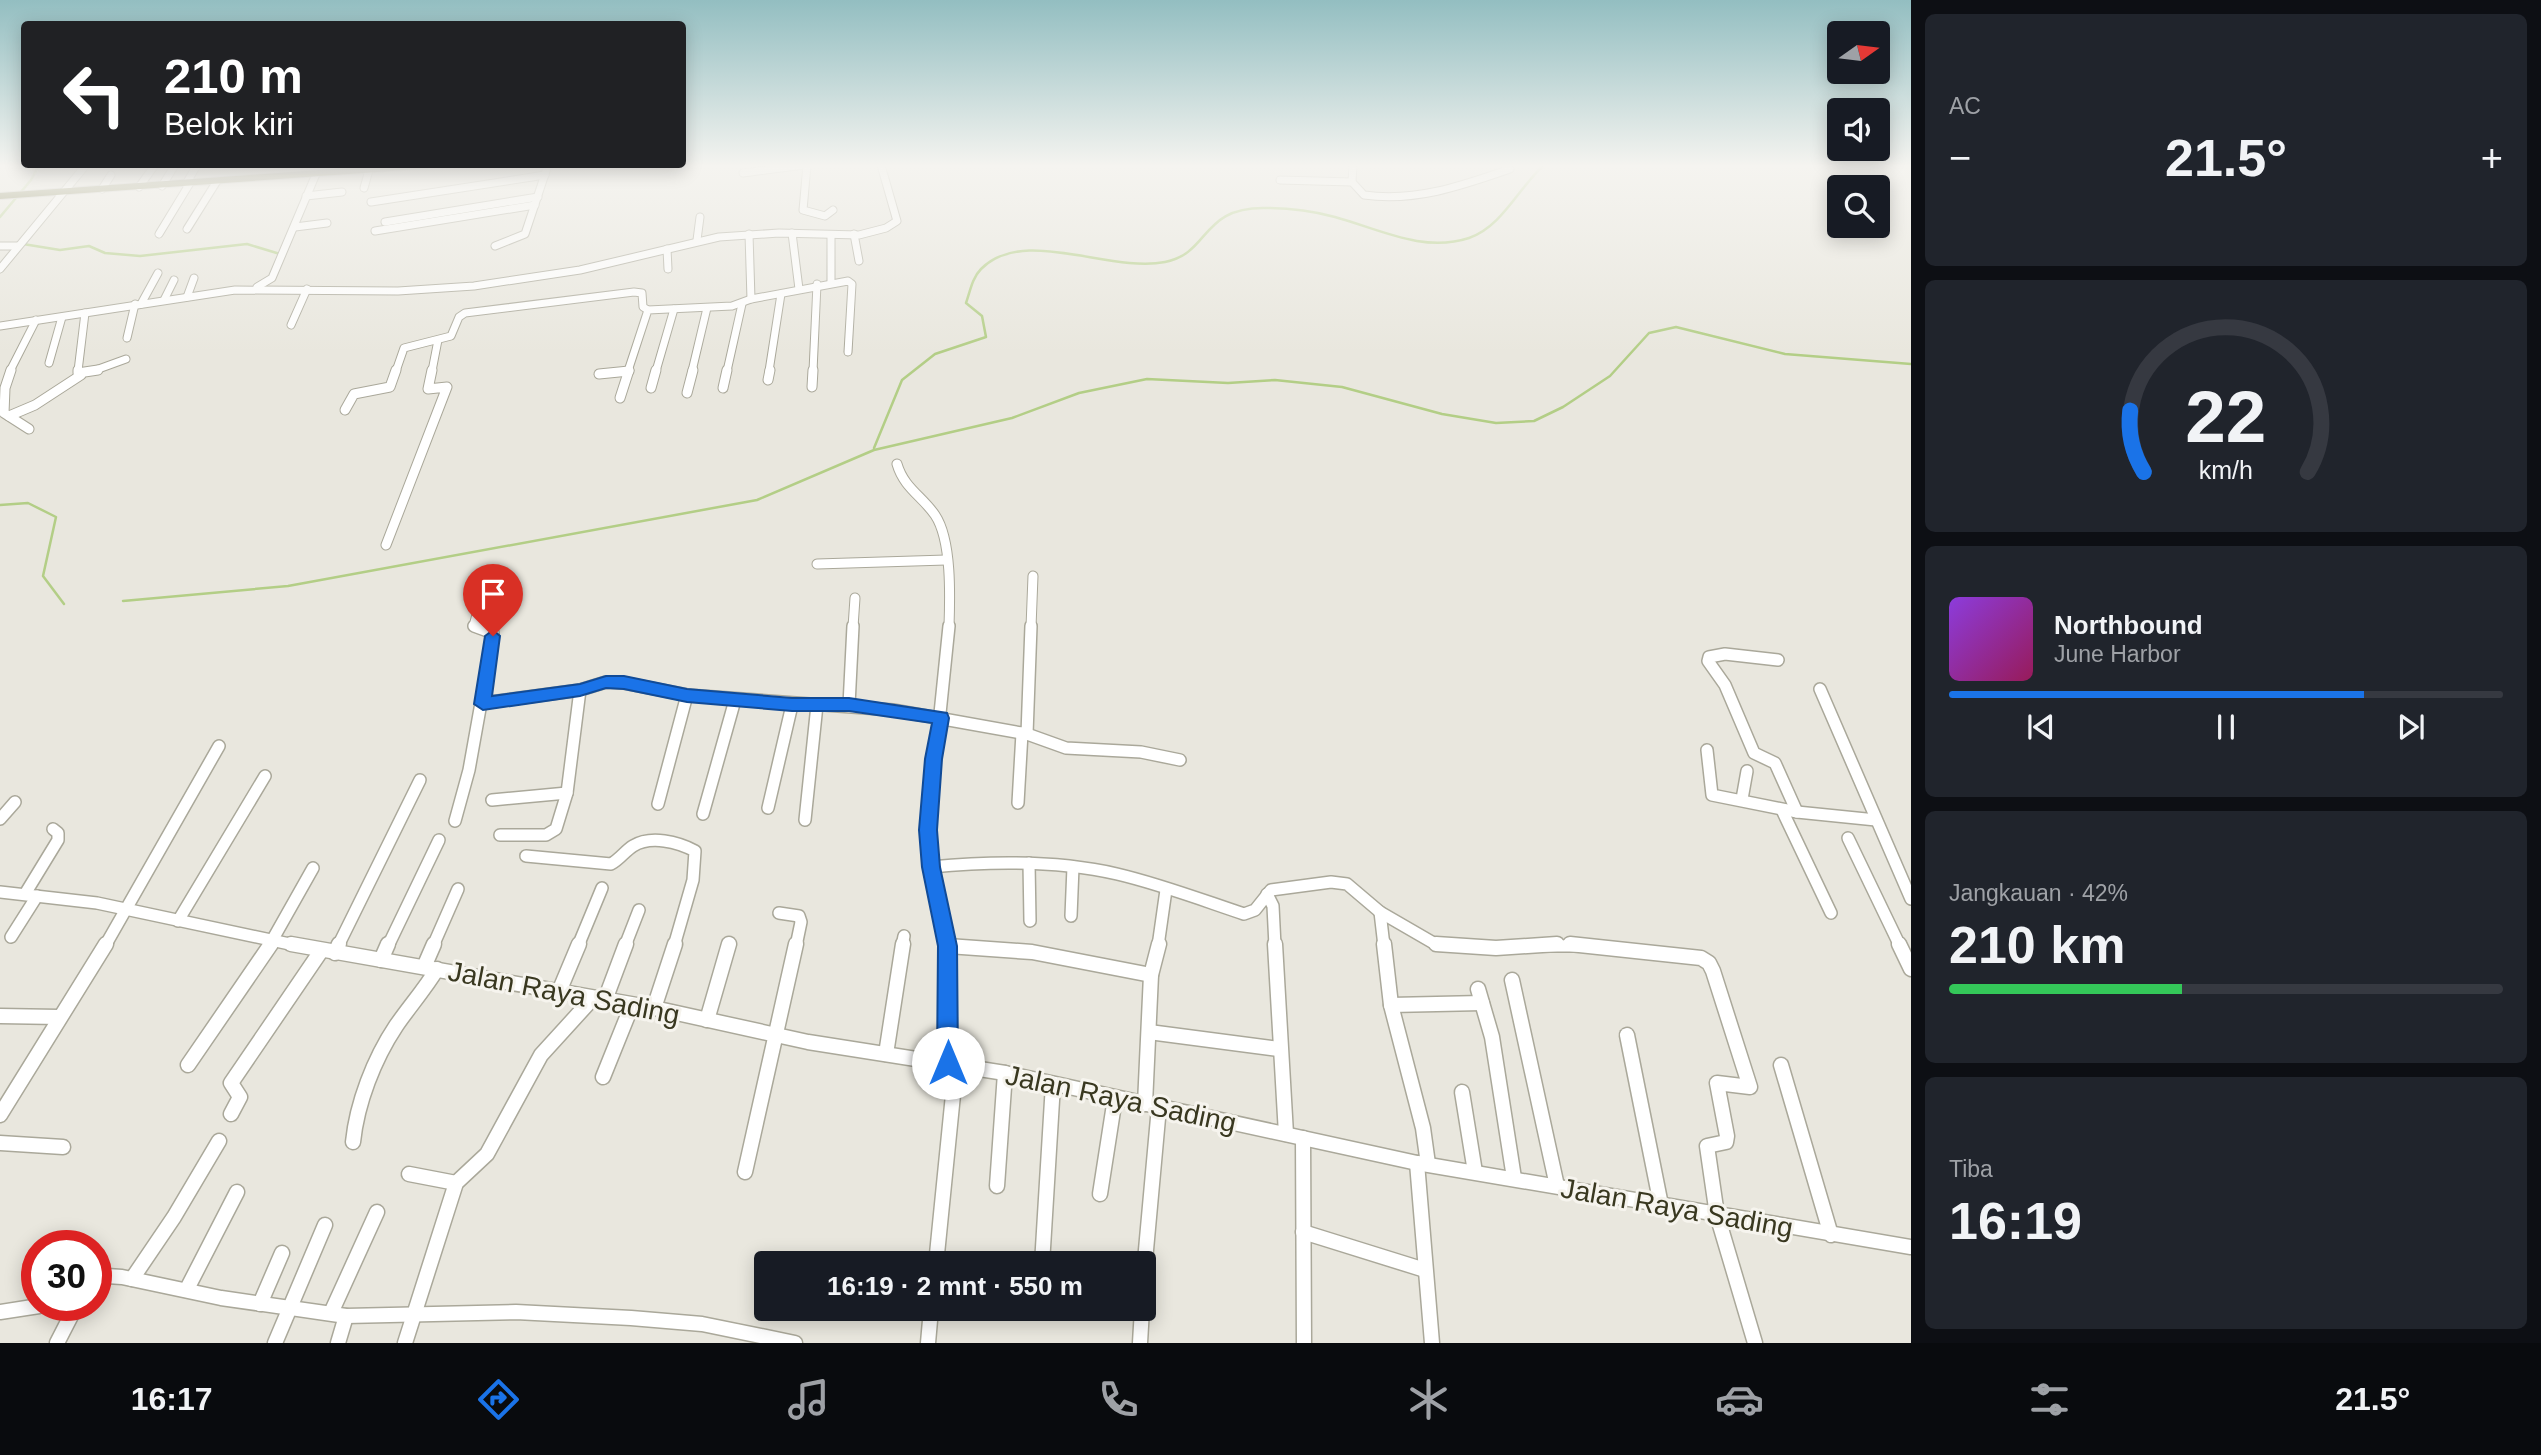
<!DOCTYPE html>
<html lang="id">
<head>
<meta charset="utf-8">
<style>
  :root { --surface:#171b24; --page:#20242c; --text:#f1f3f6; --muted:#9ea1a6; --line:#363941; --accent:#1a73e8 }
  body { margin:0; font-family:Helvetica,sans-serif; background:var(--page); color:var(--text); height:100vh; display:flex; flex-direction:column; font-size:26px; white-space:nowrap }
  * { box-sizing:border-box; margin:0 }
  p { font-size:23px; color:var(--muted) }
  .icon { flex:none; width:38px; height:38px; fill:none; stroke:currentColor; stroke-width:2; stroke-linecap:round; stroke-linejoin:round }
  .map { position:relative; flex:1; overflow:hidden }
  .details { display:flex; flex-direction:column; gap:14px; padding:14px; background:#0d0f14; width:630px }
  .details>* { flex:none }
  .banner { position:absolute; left:21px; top:21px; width:665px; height:147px; border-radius:7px; box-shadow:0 4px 18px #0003; background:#202124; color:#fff; overflow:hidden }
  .needle { width:46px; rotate:76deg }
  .controls { position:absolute; left:1827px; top:21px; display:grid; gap:14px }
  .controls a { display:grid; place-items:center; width:63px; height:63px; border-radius:7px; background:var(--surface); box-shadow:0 4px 18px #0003; font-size:35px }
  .speed { position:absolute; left:21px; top:1230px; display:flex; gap:14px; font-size:35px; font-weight:700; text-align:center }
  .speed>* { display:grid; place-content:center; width:91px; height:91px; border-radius:50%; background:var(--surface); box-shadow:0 4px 18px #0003; line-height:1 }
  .speed .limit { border:10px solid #d22; background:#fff; color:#111 }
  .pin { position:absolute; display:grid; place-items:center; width:60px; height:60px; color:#fff; margin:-72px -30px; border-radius:50% 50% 50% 0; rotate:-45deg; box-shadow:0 0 7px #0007 }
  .pin .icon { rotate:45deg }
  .me { position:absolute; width:77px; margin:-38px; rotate:0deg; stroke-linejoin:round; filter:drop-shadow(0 0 5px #0008) }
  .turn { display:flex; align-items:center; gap:24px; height:147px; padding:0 28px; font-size:32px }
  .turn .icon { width:91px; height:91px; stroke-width:2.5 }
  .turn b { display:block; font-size:49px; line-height:60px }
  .big { font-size:52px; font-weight:600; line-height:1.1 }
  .details .widget { flex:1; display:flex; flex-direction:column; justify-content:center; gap:10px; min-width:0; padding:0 24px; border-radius:10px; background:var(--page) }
  .details .dial { align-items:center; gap:0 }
  .dial svg { height:182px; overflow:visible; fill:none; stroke:var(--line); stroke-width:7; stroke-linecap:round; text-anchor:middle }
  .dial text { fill:var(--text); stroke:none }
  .song { display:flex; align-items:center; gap:21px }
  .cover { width:84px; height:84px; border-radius:10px; background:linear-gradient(135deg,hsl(270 70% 55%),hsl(330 70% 35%)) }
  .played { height:7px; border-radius:4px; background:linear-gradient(90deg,var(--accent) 75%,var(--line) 75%) }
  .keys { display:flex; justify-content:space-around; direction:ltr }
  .heat { display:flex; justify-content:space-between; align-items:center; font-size:38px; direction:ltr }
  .charge { height:10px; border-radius:5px; background:linear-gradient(90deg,#34c759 42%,var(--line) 0) }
  .trip { position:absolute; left:754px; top:1251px; width:402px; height:70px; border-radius:7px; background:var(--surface); box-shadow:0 4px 18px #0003; font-weight:600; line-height:70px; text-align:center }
  .tab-bar { display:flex; height:112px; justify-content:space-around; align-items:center; background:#090b0e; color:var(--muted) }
  .tab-bar .icon { width:49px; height:49px }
  .tab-bar .current { color:var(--accent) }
  .tab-bar b { font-size:32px; color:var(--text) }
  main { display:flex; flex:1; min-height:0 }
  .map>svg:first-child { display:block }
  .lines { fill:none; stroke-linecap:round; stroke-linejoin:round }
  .stream { stroke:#b3ce86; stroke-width:2.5 }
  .minor-far3-casing { stroke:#aaa89a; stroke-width:9 }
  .minor-far2-casing { stroke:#aaa89a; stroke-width:11 }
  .minor-far1-casing { stroke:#aaa89a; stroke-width:14 }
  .minor-casing { stroke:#aaa89a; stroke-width:17 }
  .highway-casing { stroke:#c4c3bc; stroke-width:2 }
  .minor-far3 { stroke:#fff; stroke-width:7 }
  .minor-far2 { stroke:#fff; stroke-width:9 }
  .minor-far1 { stroke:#fff; stroke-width:11 }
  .minor { stroke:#fff; stroke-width:14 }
  .highway { fill:#63642c; fill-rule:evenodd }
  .route { fill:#1a73e8; stroke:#114b97; stroke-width:2 }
  .labels { text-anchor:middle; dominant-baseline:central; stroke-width:6; stroke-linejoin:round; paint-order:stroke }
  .near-street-label { font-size:28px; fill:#393820; stroke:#f6f4ee }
</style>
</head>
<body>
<main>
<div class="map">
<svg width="1911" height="1343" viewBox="0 0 1911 1343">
  <rect width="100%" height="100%" fill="#e9e7de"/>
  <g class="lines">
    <!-- stream -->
    <g class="stream">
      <polyline points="0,217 31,180 39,165"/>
      <polyline points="23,244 60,250 89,246 105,253 140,256 247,244 280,254"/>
      <path d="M874 448 902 380 935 354 986 337 982 316 966 303C970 292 972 278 981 269 1023 226 1109 273 1165 262 1211 253 1200 206 1267 208 1290 208 1313 211 1335 217 1379 229 1423 253 1469 238 1502 227 1519 187 1544 165"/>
      <polyline points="0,505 28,503 56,517 43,576 64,604"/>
      <polyline points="123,601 288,586 757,500 874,450 1012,418 1079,393 1147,379 1228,383 1275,380 1342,387 1442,414 1496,423 1534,421 1563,407 1610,376 1649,333 1676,327 1785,354 1911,364"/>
    </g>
    <defs>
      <g id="minor-far3">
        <polyline points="807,165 803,210 825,216 833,210"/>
        <path d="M1353 165 1352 182 1364 195C1416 202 1461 186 1510 169L1507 165"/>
        <polyline points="743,173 804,165"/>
        <polyline points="1280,180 1352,182"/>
        <polyline points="186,184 197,165"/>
        <polyline points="162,186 175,165"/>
        <polyline points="139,187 155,165"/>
        <polyline points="364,188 369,170"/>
        <polyline points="102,189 111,175"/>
        <polyline points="306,196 342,192"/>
        <polyline points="371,202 545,175"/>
        <polyline points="385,222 538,197"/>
        <polyline points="295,227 327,223"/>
        <polyline points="187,229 217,181"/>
        <polyline points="375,231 535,205"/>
        <polyline points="792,233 799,289"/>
        <polyline points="159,234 190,183"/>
        <polyline points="749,234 751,299"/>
        <polyline points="854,234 859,261"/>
        <polyline points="831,236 831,283"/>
        <polyline points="697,240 700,217"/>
        <polyline points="0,246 18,246"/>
        <polyline points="495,246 525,234 548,165"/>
        <polyline points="667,249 668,269"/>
        <polyline points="0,269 86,165"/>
        <polyline points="257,287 272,278 316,174"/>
        <polyline points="187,297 194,278"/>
        <polyline points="164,300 174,280"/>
        <polyline points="141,304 158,273"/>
        <polyline points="291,325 307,289"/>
        <polyline points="0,326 235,290 398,291 474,286 580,270 719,237 779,233 859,235 886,228 897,221 881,165"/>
        <polyline points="127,338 135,304"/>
        <polyline points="49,363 62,317"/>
        <polyline points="10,371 36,320"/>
        <polyline points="78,371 85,313"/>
        <polyline points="93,371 126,359"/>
        <polyline points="396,371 404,348 451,336 459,317 465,313 634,292 642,293 643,307 648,310"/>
        <polyline points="432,371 438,340"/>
        <polyline points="625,371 629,371"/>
        <polyline points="628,371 648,310 732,306 751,299 848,281 852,284 848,352"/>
        <polyline points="656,371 674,309"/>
        <polyline points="692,371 707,308"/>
        <polyline points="727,371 742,304"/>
        <polyline points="769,371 781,294"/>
        <polyline points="813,371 817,284"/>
      </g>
      <g id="minor-far2">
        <polyline points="11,370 5,388 4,413 29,429"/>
        <polyline points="78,370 78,373 98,370"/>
        <polyline points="599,374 629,371"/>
        <polyline points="768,380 770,370"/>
        <polyline points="812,387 813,370"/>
        <polyline points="651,388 656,370"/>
        <polyline points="723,388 727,370"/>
        <polyline points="687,393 693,370"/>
        <polyline points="620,398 629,370"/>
        <polyline points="345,410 354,394 390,387 396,370"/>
        <polyline points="9,416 35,405 81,375"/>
        <path d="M897 464C904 488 922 496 935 515 952 540 950 598 949 627"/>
        <polyline points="386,545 447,387 428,389 432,370"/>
        <polyline points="817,564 946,560"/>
        <polyline points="477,627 474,626 487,577"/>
        <polyline points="853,627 855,598"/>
        <polyline points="1031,627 1033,576"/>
      </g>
      <g id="minor-far1">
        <polyline points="1778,660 1725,654 1709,657 1708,661 1725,685 1754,753 1775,763 1797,812"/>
        <polyline points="1820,689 1911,899"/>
        <polyline points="483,703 580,690 606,682 624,683 687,695 893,710 1027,734 1066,748 1141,752 1180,760"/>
        <polyline points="849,705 853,626"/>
        <polyline points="1027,734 1031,626"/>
        <polyline points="1707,750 1712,795 1797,812 1876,820"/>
        <polyline points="1742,799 1747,771"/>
        <polyline points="492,800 567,793"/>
        <polyline points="1018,803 1022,733"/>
        <polyline points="658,804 687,695"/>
        <polyline points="768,808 792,705"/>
        <polyline points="1782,810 1831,913"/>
        <polyline points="703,814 735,700"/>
        <polyline points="0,819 15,802"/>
        <polyline points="805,820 817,705"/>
        <polyline points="455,821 469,770 493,636 493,633 474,626"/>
        <polyline points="500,835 546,835 556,829 567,793 580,690"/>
        <polyline points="1848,838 1900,946"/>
        <path d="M526 856 611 864C620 859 625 851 633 846 651 835 678 842 695 851L693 880 674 946"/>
        <polyline points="1029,863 1030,921"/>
        <path d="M931 867C993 861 1056 860 1117 874 1160 884 1202 900 1244 914L1255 910 1271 890 1331 882 1347 884 1380 912 1437 945 1461 946"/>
        <polyline points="0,892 97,903 299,946"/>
        <polyline points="25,894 58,840 58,833 53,829"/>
        <polyline points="1267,894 1273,906 1275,946"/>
        <polyline points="1380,912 1384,946"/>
        <polyline points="779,913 799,916 801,922 796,946"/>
        <polyline points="1071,916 1073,867"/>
        <polyline points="178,921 265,776"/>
        <polyline points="11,937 37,896"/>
        <polyline points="105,946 219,746"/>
        <polyline points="269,946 313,868"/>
        <polyline points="338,946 420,780"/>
        <polyline points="388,946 439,840"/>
        <polyline points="433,946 458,889"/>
        <polyline points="578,946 602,888"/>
        <polyline points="625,946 639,910"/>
        <polyline points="902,946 904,936"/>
        <polyline points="948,946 930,860 928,830 949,626"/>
        <polyline points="948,946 951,946"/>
        <polyline points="1158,946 1166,890"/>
        <polyline points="1526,946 1587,946"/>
      </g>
      <g id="minor">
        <polyline points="291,944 654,1008 808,1042 1005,1073 1417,1163 1911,1247"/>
        <polyline points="948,944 948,1063"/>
        <polyline points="1275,944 1286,1134"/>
        <polyline points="1384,944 1391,1005 1423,1128 1428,1164"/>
        <polyline points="1436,944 1496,948 1557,944"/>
        <polyline points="1570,944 1701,958 1709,963 1713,971 1750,1087 1717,1083 1727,1136 1726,1142 1707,1146 1717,1215 1755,1343"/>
        <polyline points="1899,944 1911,969"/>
        <polyline points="948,946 1032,952 1151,975"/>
        <polyline points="335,953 339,944"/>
        <polyline points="381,960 388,944"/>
        <polyline points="424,967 434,944"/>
        <polyline points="1512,980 1557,1186"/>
        <polyline points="1478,989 1492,1037 1514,1178"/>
        <polyline points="558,994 579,944"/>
        <polyline points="605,1000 626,944"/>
        <polyline points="1391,1005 1482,1003"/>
        <polyline points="654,1008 675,944"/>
        <polyline points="0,1016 59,1017"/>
        <polyline points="707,1020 729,944"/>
        <polyline points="1149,1032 1279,1049"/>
        <polyline points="1627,1035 1661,1205"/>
        <polyline points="886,1054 903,944"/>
        <polyline points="188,1065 271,944"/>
        <polyline points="1781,1065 1831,1235"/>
        <polyline points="603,1077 632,1005"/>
        <polyline points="1462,1092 1475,1172"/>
        <polyline points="1145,1104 1151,975 1159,944"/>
        <polyline points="231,1114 240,1097 231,1083 321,951"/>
        <polyline points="0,1115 106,944"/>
        <polyline points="1303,1138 1304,1343"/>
        <path d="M353 1142C357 1103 374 1059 396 1026 409 1007 425 989 437 969"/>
        <polyline points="0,1143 63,1147"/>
        <polyline points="1417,1163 1432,1343"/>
        <polyline points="745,1172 796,944"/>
        <polyline points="409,1174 456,1183"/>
        <polyline points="997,1186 1005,1073"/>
        <polyline points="1100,1194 1115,1098"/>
        <polyline points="1303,1232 1425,1270"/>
        <polyline points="936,1264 956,1065"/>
        <polyline points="1042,1264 1053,1084"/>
        <polyline points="1144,1272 1159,1107"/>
        <polyline points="132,1279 174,1217 219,1141"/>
        <polyline points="96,1280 107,1276 122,1277 221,1298 346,1316 516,1312 631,1318 702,1324 795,1343"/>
        <polyline points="187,1289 237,1192"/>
        <polyline points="260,1304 282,1253"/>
        <polyline points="0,1312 39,1306"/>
        <polyline points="331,1313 377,1212"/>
        <polyline points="57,1343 76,1306"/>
        <polyline points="275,1343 325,1225"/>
        <polyline points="338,1343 346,1316"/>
        <polyline points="405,1343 456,1183 487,1154 541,1055 592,999"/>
        <polyline points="928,1343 931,1309"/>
        <polyline points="1140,1343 1142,1309"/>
      </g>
      <polygon id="highway" points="388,165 437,165 432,168 0,199 0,193"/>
    </defs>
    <!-- minor-far3 casing -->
    <use href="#minor-far3" class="minor-far3-casing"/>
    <!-- minor-far2 casing -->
    <use href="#minor-far2" class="minor-far2-casing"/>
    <!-- minor-far1 casing -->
    <use href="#minor-far1" class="minor-far1-casing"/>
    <!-- minor casing -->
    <use href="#minor" class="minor-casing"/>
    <!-- highway casing -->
    <use href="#highway" class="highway-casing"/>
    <!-- minor-far3 -->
    <use href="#minor-far3" class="minor-far3"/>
    <!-- minor-far2 -->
    <use href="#minor-far2" class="minor-far2"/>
    <!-- minor-far1 -->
    <use href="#minor-far1" class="minor-far1"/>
    <!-- minor -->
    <use href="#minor" class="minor"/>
    <!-- highway -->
    <use href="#highway" class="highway"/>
  </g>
  <!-- sky -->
  <linearGradient id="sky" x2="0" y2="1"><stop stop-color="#93bec1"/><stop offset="0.47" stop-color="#f5f4f0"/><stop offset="1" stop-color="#f5f4f0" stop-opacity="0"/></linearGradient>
  <rect width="1911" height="353" fill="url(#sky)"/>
  <!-- route -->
  <polygon class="route" points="493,630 500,636 492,696 580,684 606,676 624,676 687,689 792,698 849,698 947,713 949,718 942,759 937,830 940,867 957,946 958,1063 955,1071 948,1074 940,1071 937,1063 938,946 922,867 919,830 925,759 932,723 849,711 792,711 687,702 624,689 606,688 580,696 483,710 474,704 485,636"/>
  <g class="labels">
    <!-- near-street labels -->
    <g class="near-street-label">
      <text transform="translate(564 993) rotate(11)">Jalan Raya Sading</text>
      <text transform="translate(1121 1099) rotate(12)">Jalan Raya Sading</text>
      <text transform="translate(1677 1208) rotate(10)">Jalan Raya Sading</text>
    </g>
  </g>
</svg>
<div class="controls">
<a><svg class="needle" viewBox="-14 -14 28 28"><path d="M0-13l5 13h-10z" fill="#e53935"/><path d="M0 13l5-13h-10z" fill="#9ea1a6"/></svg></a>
<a><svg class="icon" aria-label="sound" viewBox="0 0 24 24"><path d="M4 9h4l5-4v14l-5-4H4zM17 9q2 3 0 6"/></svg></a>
<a><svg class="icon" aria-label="search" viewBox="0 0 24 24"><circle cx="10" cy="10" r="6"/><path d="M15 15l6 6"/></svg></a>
</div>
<div class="speed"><div class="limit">30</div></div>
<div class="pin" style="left:493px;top:636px;background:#d93025"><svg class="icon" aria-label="arrive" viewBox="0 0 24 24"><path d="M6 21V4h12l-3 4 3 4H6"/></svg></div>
<svg class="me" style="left:948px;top:1063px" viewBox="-20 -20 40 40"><circle r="19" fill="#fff"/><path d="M0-13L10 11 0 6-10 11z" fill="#1a73e8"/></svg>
<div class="trip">16:19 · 2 mnt · 550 m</div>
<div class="banner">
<div class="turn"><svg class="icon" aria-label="left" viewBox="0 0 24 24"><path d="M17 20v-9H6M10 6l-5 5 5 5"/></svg><div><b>210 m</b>Belok kiri</div></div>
</div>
</div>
<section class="details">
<div class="widget"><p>AC</p>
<div class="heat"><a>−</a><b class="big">21.5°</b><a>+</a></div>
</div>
<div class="widget dial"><svg viewBox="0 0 100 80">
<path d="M14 69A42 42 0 1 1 86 69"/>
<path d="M14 69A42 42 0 0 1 8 42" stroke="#1a73e8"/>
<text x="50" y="56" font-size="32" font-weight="700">22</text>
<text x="50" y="72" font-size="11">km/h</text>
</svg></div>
<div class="widget">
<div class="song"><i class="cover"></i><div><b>Northbound</b><p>June Harbor</p></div></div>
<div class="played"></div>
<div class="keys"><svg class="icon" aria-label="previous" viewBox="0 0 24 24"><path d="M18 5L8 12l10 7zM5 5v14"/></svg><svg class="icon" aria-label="pause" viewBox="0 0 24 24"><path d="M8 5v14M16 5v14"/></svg><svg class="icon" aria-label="next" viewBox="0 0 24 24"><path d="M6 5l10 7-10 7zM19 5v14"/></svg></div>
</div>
<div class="widget"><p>Jangkauan · 42%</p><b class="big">210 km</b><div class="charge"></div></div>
<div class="widget"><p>Tiba</p><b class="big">16:19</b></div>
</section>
</main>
<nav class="tab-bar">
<b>16:17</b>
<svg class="icon current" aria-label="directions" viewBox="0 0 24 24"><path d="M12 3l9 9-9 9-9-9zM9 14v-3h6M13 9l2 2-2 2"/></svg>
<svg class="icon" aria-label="music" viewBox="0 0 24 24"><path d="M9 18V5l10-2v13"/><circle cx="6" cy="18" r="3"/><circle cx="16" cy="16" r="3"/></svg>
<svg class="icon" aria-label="phone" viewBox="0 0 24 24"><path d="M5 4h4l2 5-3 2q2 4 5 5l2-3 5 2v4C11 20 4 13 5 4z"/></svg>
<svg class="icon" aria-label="climate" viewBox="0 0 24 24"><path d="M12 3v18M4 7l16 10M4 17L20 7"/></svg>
<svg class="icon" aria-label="car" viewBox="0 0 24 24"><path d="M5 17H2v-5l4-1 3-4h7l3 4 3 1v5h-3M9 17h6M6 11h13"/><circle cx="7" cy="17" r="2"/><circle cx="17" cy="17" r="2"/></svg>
<svg class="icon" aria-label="filters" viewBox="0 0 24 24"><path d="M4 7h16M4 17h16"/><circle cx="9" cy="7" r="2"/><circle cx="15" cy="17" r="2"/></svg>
<b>21.5°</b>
</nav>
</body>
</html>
